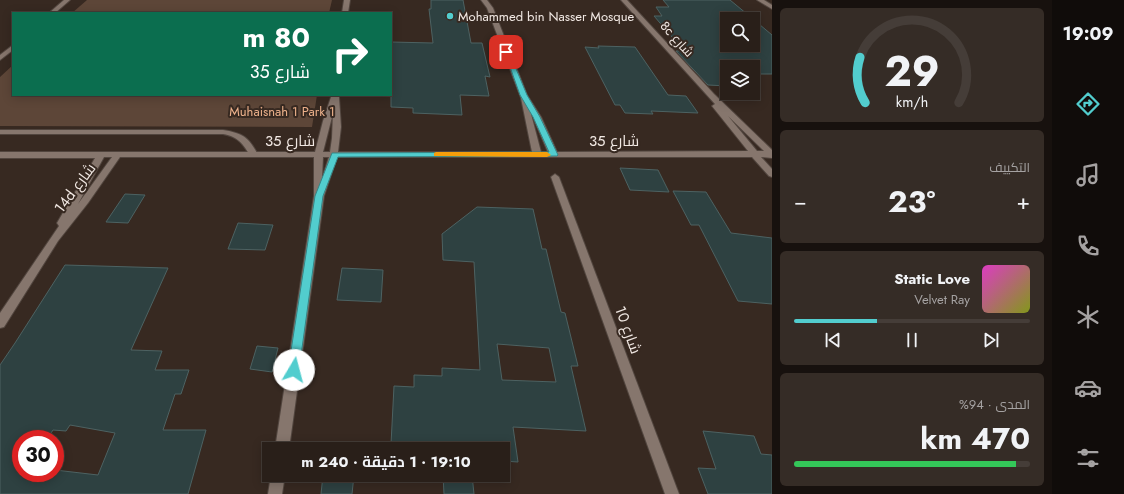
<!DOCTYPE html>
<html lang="ar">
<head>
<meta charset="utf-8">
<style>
  :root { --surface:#291f19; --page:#352c26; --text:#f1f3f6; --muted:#a5a2a2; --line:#453d38; --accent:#52cdce }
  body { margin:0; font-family:Jost,Cairo,sans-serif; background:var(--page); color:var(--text); direction:rtl; height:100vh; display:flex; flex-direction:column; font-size:15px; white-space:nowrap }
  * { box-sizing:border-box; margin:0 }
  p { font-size:13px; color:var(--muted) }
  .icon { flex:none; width:22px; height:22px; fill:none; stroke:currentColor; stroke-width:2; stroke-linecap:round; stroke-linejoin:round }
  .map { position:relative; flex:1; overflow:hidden; direction:ltr }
  .drawer { display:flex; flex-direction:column; gap:8px; padding:8px; background:#17110e; width:280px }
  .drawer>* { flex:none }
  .hud { position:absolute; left:12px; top:12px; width:380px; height:84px; border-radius:0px; box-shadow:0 2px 10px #0003,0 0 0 1px var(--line); direction:rtl; background:#0b6e4f; color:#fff; overflow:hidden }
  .controls { position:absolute; left:720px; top:12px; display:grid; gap:8px }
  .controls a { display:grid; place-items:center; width:40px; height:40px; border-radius:0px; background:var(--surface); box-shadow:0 2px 10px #0003,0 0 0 1px var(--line); font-size:20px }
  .speed { position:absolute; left:12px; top:430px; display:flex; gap:8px; font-size:20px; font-weight:700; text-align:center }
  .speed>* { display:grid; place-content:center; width:52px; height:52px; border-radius:50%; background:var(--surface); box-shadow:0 2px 10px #0003,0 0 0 1px var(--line); line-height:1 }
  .speed .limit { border:6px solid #d22; background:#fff; color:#111 }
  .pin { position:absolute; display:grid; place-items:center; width:34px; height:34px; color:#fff; margin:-17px; border-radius:8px; box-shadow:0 2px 6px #0006 }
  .me { position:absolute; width:44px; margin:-22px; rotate:8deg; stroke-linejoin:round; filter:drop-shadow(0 0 3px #0008) }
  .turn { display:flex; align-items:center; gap:14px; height:84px; padding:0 16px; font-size:18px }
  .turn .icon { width:52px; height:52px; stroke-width:2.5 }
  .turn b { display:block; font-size:28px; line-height:34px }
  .big { font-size:30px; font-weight:700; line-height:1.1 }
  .drawer .widget { flex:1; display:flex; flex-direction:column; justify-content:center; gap:6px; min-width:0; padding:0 14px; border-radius:6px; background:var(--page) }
  .drawer .dial { align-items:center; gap:0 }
  .dial svg { height:104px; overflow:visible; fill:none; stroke:var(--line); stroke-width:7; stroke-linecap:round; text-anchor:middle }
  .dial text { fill:var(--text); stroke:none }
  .song { display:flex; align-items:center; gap:12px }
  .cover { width:48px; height:48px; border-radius:6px; background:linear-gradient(135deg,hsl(310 70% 55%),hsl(70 70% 35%)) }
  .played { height:4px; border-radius:2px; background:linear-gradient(90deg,var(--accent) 35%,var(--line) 35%) }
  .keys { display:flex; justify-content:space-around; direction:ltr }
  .heat { display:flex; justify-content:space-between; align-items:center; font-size:22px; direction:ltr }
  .charge { height:6px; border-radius:3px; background:linear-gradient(90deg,#34c759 94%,var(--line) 0) }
  .trip { position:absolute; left:262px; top:442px; width:248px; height:40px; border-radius:0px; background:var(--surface); box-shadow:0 2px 10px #0003,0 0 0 1px var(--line); font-weight:700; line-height:40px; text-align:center; direction:rtl }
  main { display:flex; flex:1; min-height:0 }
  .tab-bar { display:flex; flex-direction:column; width:72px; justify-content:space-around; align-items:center; background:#100c0a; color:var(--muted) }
  .tab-bar .icon { width:28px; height:28px }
  .tab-bar .on { color:var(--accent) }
  .tab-bar b { font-size:18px; color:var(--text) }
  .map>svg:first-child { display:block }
  .green { fill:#5d4638 }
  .building { fill:#2e4141; stroke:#4d6262; fill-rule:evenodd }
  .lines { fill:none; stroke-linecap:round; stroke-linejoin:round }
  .lane-casing { stroke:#51453e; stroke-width:2 }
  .street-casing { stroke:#51453e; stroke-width:2 }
  .lane { fill:#86766d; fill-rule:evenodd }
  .street { fill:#86766d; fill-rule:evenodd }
  .route { fill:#52cdce; stroke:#358586 }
  .slow { fill:#f59e0b }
  .poi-dot { fill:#52cdce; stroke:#372921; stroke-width:1.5 }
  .labels { text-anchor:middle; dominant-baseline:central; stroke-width:4; stroke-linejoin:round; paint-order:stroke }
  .far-poi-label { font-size:13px; fill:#f1e8e3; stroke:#372921; text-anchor:start }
  .far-street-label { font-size:13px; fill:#f1e8e3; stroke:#372921 }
  .far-park-label { font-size:13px; fill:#edb18b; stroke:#372921 }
  .street-label { font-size:15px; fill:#f1e8e3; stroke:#372921 }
</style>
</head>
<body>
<main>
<nav class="tab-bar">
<b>19:09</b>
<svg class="icon on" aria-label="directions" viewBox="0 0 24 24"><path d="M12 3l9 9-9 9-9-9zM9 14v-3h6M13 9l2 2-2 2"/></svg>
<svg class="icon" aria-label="music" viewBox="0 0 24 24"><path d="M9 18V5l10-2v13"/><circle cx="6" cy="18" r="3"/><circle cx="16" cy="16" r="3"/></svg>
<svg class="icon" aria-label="phone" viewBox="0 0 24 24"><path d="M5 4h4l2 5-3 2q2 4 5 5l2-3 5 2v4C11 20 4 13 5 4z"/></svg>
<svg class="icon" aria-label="climate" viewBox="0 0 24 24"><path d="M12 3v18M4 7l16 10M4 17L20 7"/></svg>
<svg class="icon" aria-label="car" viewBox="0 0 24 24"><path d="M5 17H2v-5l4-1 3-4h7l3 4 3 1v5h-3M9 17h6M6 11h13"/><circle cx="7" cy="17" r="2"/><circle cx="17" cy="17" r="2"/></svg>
<svg class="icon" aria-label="filters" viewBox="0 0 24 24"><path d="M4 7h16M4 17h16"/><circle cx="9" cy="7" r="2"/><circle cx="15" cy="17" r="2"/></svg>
</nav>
<section class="drawer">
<div class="widget dial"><svg viewBox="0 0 100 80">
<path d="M14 69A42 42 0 1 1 86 69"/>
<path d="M14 69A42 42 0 0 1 10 34" stroke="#52cdce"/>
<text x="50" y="56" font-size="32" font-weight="700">29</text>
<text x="50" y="72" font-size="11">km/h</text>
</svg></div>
<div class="widget"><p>التكييف</p>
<div class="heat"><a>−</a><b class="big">23°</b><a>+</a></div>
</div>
<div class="widget">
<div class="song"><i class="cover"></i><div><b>Static Love</b><p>Velvet Ray</p></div></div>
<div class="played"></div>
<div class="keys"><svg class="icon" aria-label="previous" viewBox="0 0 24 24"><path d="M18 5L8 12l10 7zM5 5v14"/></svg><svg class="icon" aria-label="pause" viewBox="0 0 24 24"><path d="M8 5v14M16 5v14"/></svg><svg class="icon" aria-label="next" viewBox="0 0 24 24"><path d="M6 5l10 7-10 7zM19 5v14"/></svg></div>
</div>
<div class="widget"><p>المدى · 94%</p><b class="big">470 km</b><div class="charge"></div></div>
</section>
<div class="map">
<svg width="772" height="494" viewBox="0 0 772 494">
  <rect width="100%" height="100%" fill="#372921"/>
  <!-- green -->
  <g class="green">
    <polygon points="87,0 332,0 329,13 72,13"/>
    <polygon points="13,65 13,95 317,95 312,127 0,126 0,77"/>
  </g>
  <!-- building -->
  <g class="building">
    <polygon points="431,0 463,0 471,43 482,43 490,77 485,76 489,96 460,95 462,115 413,113 413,108 391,107 391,42 433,43 429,9 431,9"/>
    <polygon points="663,0 730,0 753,19 727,19 727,45 753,45 753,19 772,35 772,74 753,74 753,67 727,67 727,86 708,85 676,51 684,51 654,16 662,16 656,7 669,7"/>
    <polygon points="598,46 635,47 668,95 686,96 698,113 651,111 653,114 625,113 620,105 615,105 585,47 599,48"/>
    <polygon points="620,168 658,170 669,192 630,190"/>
    <polygon points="673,191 706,192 731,233 772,238 772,304 738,301 699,225 691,225"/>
    <polygon points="125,194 145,195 128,223 106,222"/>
    <path d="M477 207 533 209 542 249H546L561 312 565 313 578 366H571L586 431 513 427 518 462 503 461V449H441V446L391 444 394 386 414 387V375L442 376V368L480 370 474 262 443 260 442 234ZM497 344 549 348 556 382 502 380Z"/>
    <polygon points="238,223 273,225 265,250 228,249"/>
    <path d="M65 265 168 268 131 350 162 351 155 370H189L181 394H175L163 430H206L188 494H0V365L15 343ZM70 425 115 433 98 475 55 470V473H21V439H47L53 430 66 431Z"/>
    <polygon points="342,268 383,270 381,302 337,300"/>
    <polygon points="257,346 278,348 272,372 250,369"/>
    <polygon points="703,431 754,436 761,454 772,455 772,494 708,494 698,468 716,469"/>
    <polygon points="323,475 354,475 352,494 321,494"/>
    <polygon points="443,475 472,475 474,494 444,494"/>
  </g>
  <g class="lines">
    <defs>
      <path id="lane" d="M0 130H223C242 133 249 137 258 155L257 157H251C243 144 239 137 223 134H0Z"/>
      <g id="street">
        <polygon points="64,0 70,0 55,13 49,13"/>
        <polygon points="344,0 350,0 348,13 342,13"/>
        <path d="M481 0H487L493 8 527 95 541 117 557 152 748 151 712 106 715 104 621 0H627L714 94 772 150V158L761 157 772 169V177L769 176 752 157H337L324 196 289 449H275L314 196V157H120L88 203 58 241 4 327 0 328V313L59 226 57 223 95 158H0V152H315L323 121 331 97 334 95 339 97 341 127 338 152H532L521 98 487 8ZM333 113 332 138 330 152H323ZM531 114 533 117 548 152H541ZM728 116 764 151H757ZM104 157H112L78 204ZM323 157H329L322 179Z"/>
        <polygon points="757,0 764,0 772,5 772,9"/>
        <polygon points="13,45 13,50 0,60 0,55"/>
        <polygon points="555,174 559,177 679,494 665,494 551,177"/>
        <polygon points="271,475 285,475 282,494 268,494"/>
      </g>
    </defs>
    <!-- lane casing -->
    <use href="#lane" class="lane-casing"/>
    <!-- street casing -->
    <use href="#street" class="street-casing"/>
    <!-- lane -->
    <use href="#lane" class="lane"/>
    <!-- street -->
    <use href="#street" class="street"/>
  </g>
  <!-- route -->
  <polygon class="route" points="504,50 509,52 527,95 540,117 558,155 557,156 338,157 323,196 299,370 297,374 294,375 290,374 288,370 315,196 332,153 549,152 533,117 520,95"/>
  <!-- slow -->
  <polygon class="slow" points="436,152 547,152 551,155 547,157 434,156 434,153"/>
  <!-- markers -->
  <circle class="poi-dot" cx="450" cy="16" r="4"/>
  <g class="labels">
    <!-- far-poi labels -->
    <g class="far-poi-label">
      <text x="458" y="16">Mohammed bin Nasser Mosque</text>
    </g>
    <!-- far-street labels -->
    <g class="far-street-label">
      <text transform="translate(677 39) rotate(48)">8c شارع</text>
    </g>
    <!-- far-park labels -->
    <g class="far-park-label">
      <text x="282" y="111">Muhaisnah 1 Park 1</text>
    </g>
    <!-- street labels -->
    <g class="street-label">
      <text x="290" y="141">شارع 35</text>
      <text x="614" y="141">شارع 35</text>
      <text transform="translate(75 188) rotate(-53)">14d شارع</text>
      <text transform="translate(628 330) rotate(70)">شارع 10</text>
    </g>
  </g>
</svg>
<div class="controls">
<a><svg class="icon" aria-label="search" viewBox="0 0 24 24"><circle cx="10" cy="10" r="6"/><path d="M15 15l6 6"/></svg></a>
<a><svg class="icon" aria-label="layers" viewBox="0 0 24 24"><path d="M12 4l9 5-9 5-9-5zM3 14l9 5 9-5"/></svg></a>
</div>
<div class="speed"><div class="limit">30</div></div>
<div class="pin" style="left:506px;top:52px;background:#d93025"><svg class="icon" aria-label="arrive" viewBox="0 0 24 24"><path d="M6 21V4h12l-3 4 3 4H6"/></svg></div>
<svg class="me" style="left:294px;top:370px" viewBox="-20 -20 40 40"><circle r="19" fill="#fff"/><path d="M0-13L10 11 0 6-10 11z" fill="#52cdce"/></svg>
<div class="trip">19:10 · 1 دقيقة · 240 m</div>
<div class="hud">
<div class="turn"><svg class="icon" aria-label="right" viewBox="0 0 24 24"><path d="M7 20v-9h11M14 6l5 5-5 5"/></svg><div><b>80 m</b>شارع 35</div></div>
</div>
</div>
</main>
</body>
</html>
